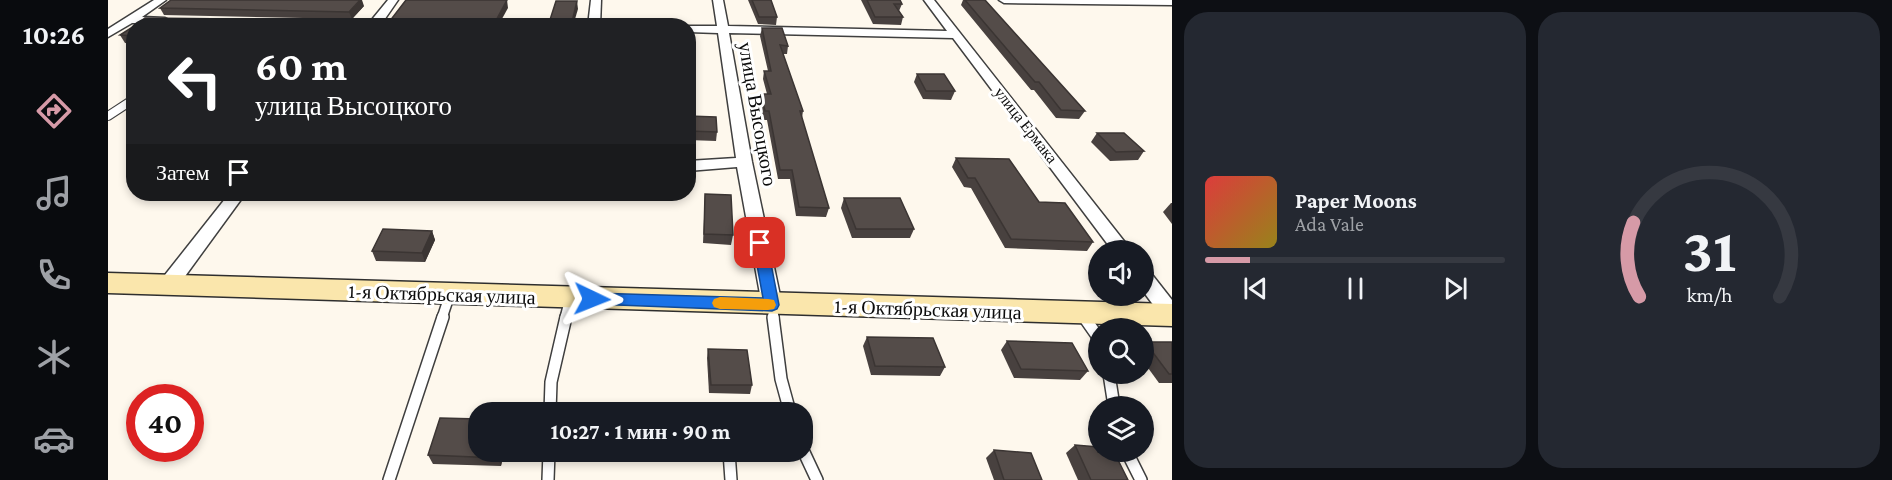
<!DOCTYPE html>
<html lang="ru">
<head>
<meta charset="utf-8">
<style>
  :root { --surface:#171b24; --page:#242831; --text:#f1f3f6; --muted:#9ea1a6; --line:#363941; --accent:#d69aa7 }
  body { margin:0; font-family:"Crimson Pro",serif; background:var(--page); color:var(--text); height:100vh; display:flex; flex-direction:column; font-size:22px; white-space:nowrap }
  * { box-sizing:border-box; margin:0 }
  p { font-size:20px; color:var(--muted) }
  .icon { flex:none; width:33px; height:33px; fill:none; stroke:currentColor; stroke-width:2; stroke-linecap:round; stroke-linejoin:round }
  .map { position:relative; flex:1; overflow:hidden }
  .details { display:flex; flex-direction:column; gap:12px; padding:12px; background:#0d0f14; width:720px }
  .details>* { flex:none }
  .hud { position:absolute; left:18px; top:18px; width:570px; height:183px; border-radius:24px; box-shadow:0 3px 9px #0003; background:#202124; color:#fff; overflow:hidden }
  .fabs { position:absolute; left:980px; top:240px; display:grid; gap:12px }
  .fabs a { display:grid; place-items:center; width:66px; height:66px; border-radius:50%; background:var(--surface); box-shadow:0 3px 9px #0003; font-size:30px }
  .speed { position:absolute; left:18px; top:384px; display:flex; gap:12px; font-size:30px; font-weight:700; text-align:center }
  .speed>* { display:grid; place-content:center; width:78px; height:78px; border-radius:50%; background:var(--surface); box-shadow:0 3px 9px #0003; line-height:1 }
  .speed .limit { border:9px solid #d22; background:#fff; color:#111 }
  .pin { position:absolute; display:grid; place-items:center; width:51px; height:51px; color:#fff; margin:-26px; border-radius:12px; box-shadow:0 3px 9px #0006 }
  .me { position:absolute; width:66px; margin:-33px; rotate:92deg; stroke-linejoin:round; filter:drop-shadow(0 0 4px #0008) }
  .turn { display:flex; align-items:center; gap:21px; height:126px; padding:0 30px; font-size:27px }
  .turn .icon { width:78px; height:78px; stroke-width:2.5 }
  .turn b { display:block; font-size:42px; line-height:51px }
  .then { display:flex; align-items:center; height:57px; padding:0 30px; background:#0003; gap:12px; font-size:22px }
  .details .widget { flex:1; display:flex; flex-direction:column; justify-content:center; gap:9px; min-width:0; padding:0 21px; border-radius:24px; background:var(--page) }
  .details .dial { align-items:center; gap:0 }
  .dial svg { height:156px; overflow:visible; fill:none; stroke:var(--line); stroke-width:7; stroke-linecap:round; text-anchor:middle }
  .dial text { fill:var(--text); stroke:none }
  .song { display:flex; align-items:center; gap:18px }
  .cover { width:72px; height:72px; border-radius:9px; background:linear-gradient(135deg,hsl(0 70% 55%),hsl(50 70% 35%)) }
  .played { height:6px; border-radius:3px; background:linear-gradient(90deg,var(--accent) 15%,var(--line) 15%) }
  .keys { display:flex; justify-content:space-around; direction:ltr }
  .details .tiles { flex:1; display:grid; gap:12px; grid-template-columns:repeat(2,1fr) }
  .trip { position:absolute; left:360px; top:402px; width:345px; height:60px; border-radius:24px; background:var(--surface); box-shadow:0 3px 9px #0003; font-weight:700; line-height:60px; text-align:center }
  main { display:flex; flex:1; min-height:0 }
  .tabs { display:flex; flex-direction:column; width:108px; justify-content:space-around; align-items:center; background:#090b0e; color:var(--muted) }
  .tabs .icon { width:42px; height:42px }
  .tabs .current { color:var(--accent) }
  .tabs b { font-size:27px; color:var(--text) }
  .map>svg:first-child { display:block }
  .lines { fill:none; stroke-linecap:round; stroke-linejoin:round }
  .lane-far2-casing { stroke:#3f3f3f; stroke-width:10 }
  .lane-far1-casing { stroke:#3f3f3f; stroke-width:12 }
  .lane-casing { stroke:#3f3f3f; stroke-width:14 }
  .street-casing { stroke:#3f3f3f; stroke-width:3 }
  .secondary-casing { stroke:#2e2e2e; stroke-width:3 }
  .lane-far2 { stroke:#fff; stroke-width:8 }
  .lane-far1 { stroke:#fff; stroke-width:9 }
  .lane { stroke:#fff; stroke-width:11 }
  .street { fill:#fff; fill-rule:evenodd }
  .secondary { fill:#fae6ac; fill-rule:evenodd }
  .wall { fill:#48413f }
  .shaded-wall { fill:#3b3533 }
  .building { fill:#544c49; stroke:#3b3533; stroke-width:1.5 }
  .route { fill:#1a73e8; stroke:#114b97; stroke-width:1.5 }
  .slow { fill:#f59e0b }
  .labels { text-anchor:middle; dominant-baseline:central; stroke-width:6; stroke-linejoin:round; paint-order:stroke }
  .far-street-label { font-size:16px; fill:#0c0c0c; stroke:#fff }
  .street-label { font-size:20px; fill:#0c0c0c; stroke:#fff }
</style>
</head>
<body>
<main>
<nav class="tabs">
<b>10:26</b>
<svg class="icon current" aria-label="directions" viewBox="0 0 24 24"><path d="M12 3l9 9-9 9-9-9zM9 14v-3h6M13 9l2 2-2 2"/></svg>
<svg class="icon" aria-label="music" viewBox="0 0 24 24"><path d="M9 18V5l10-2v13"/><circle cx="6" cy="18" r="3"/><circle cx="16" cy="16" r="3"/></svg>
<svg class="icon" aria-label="phone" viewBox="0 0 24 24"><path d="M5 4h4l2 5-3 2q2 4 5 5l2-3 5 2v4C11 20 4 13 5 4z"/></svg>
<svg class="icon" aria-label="climate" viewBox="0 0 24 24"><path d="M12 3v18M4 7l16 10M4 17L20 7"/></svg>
<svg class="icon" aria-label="car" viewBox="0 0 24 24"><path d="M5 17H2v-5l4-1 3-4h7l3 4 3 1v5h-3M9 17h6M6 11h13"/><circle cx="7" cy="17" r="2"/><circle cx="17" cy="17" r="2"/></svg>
</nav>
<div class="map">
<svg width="1064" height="480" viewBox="0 0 1064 480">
  <rect width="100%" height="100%" fill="#fef8ed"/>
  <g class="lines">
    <defs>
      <polyline id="lane-far2" points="0,116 26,99"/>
      <g id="lane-far1">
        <polyline points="664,305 666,318"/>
        <polyline points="975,315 977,318"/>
        <polyline points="334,318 342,294"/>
        <polyline points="457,318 462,298"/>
      </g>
      <g id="lane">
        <polyline points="665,317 673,379 682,412"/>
        <polyline points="976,317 990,337"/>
        <polyline points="1001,374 1006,406"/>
        <polyline points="442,412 443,382 458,317"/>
        <polyline points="694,448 709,480"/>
        <polyline points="621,452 623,480"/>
        <polyline points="1019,452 1033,480"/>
        <polyline points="281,480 335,317"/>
        <polyline points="440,480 441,452"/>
      </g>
      <g id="street">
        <polygon points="46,0 58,0 34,17 57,18 63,21 61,23 24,23 0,37 0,29"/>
        <polygon points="280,0 290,0 272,26 204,24 210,21 262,22"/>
        <polygon points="483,0 493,0 492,26 480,26"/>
        <polygon points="605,0 615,0 620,26 839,31 816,0 826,0 1023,250 1004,250 845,38 621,33 644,162 674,305 671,310 664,313 657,310 654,305 629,167 580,171 580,161 628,158 610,33 580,32 580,26 609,26"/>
        <polygon points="891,0 1064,0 1064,5 896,3"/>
        <polygon points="121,194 137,194 67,290 60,292 53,290 50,285 53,280"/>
        <polygon points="1035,270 1042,272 1064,300 1064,323 1057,321 1035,291"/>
      </g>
      <polygon id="secondary" points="0,273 1064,304 1064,326 0,293"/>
    </defs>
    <!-- lane-far2 casing -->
    <use href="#lane-far2" class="lane-far2-casing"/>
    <!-- lane-far1 casing -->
    <use href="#lane-far1" class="lane-far1-casing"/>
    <!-- lane casing -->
    <use href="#lane" class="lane-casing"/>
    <!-- street casing -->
    <use href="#street" class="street-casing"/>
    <!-- secondary casing -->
    <use href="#secondary" class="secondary-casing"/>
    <!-- lane-far2 -->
    <use href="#lane-far2" class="lane-far2"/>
    <!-- lane-far1 -->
    <use href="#lane-far1" class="lane-far1"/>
    <!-- lane -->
    <use href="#lane" class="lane"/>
    <!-- street -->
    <use href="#street" class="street"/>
    <!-- secondary -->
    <use href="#secondary" class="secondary"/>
  </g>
  <!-- wall -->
  <g class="wall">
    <polygon points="640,0 663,0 669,17 668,25 650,24"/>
    <polygon points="753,0 792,0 794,4 791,11 795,17 793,25 765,24"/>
    <polygon points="855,0 877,0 977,111 971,119 948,118 926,90 923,90 853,5"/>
    <polygon points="256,6 244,19 56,15 52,8"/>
    <polygon points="26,26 26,44 17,43 12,35"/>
    <polygon points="654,28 680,46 679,54 675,54 695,111 694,118 721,208 718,217 688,216 682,179 670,179 659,120 656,120 651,103 653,94 659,94 655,79 656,71 660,71 652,36"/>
    <polygon points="580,38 584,80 583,88 580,88"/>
    <polygon points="809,74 847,91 843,100 815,99 806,82"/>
    <polygon points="580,116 609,132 608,141 580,140"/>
    <polygon points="989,133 1036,151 1030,160 1002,161 983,142"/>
    <polygon points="848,158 931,202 985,242 979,251 897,248 863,188 856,187 844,167"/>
    <polygon points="416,194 448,194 447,196"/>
    <polygon points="597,194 625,235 623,245 595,243"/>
    <polygon points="736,198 806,229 802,238 744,238 733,208"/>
    <polygon points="1063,203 1064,203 1064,224 1055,212"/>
    <polygon points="324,231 327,240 317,262 268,261 264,251"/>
    <polygon points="759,337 837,367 832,376 763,375 755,346"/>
    <polygon points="899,341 980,371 972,380 906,378 893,350"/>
    <polygon points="1037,342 1064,342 1064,383 1051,383 1035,361 1035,344"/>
    <polygon points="600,349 644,385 642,394 601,393 599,358"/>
    <polygon points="967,445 1020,480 970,480 958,453"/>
    <polygon points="886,450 934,480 886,480 878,458"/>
    <polygon points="370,452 396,452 393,466 325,464 320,455"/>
  </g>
  <!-- shaded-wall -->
  <g class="shaded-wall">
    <polygon points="252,0 254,0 256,6 244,19 241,12"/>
    <polygon points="399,0 400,8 390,26 385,26"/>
    <polygon points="469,1 470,9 465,26 463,26"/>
    <polygon points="233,20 235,26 228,26"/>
    <polygon points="324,231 327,240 317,262 314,253"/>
    <polygon points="392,452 396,452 393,466 390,458"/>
  </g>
  <!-- building -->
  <g class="building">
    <polygon points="63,0 252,0 241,12 52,8"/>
    <polygon points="298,0 399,0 385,26 278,26"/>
    <polygon points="644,0 663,0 669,17 651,17"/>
    <polygon points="759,0 792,0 794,4 786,4 795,17 767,17"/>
    <polygon points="857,0 877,0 977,111 953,110 931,82 927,82"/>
    <polygon points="448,1 469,1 463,26 440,26"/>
    <polygon points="37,18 233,20 228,26 26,26"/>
    <polygon points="26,26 26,36 12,35"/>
    <polygon points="654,28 674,28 680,46 672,45 695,111 692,111 721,208 691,207 684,170 672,170 661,111 657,111 653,94 663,94 656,71 663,71"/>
    <rect x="580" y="38" width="4" height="42"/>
    <polygon points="809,74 836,74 847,91 818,91"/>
    <polygon points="580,116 608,117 609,132 580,131"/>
    <polygon points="989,133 1016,133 1036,151 1008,152"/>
    <polygon points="848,158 901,159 931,202 957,203 985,242 903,239 867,178 860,178"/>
    <polygon points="597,194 623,195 625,235 596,234"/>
    <polygon points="736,198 792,198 806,229 748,229"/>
    <polygon points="275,229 324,231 314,253 264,251"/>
    <polygon points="759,337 825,338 837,367 767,366"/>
    <polygon points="899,341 964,343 980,371 913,369"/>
    <polygon points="1037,342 1064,342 1064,374 1061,374"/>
    <polygon points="600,349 639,350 644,385 603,385"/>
    <polygon points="332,418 370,419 370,452 392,452 390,458 320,455"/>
    <polygon points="967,445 990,447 990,452 1006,452 1020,480 983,480"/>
    <polygon points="886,450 923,453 934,480 896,480"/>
  </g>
  <!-- route -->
  <polygon class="route" points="652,239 659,243 671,305 669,309 664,311 484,304 479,303 477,299 479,295 484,293 655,298 645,243"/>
  <!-- slow -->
  <polygon class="slow" points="612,297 660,299 666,300 668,305 666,309 660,310 612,309 606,307 604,303 606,299"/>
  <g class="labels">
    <!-- far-street labels -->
    <g class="far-street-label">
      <text transform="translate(918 125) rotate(52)">улица Ермака</text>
    </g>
    <!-- street labels -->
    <g class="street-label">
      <text transform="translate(650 114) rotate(80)">улица Высоцкого</text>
      <text transform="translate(334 294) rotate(2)">1-я Октябрьская улица</text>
      <text transform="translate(820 309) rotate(2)">1-я Октябрьская улица</text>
    </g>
  </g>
</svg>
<div class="fabs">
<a><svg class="icon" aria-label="sound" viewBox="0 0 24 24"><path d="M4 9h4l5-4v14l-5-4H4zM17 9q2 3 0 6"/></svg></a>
<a><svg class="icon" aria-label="search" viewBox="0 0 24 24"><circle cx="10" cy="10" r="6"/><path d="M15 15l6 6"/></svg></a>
<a><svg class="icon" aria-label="layers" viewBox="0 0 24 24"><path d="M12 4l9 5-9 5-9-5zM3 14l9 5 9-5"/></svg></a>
</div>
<div class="speed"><div class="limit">40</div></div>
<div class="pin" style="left:652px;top:243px;background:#d93025"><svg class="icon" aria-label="arrive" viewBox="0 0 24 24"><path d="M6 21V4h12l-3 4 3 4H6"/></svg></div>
<svg class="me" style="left:484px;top:299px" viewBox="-20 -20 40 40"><path d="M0-17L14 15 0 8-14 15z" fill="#1a73e8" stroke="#fff" stroke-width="4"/></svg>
<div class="trip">10:27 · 1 мин · 90 m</div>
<div class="hud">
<div class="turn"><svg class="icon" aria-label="left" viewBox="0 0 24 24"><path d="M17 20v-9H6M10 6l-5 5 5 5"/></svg><div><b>60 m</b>улица Высоцкого</div></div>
<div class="then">Затем<svg class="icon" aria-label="arrive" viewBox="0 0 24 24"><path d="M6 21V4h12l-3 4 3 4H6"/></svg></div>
</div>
</div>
<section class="details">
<div class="tiles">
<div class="widget">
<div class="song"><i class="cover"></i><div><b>Paper Moons</b><p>Ada Vale</p></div></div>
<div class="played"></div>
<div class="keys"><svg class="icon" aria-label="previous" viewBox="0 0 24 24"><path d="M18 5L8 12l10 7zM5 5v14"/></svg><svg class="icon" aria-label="pause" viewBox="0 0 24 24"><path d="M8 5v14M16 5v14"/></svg><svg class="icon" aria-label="next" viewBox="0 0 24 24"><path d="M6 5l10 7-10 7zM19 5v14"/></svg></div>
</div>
<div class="widget dial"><svg viewBox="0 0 100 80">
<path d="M14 69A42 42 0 1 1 86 69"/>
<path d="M14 69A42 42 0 0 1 11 31" stroke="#d69aa7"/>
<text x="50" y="56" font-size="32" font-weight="700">31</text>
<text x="50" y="72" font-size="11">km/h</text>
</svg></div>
</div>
</section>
</main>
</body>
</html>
